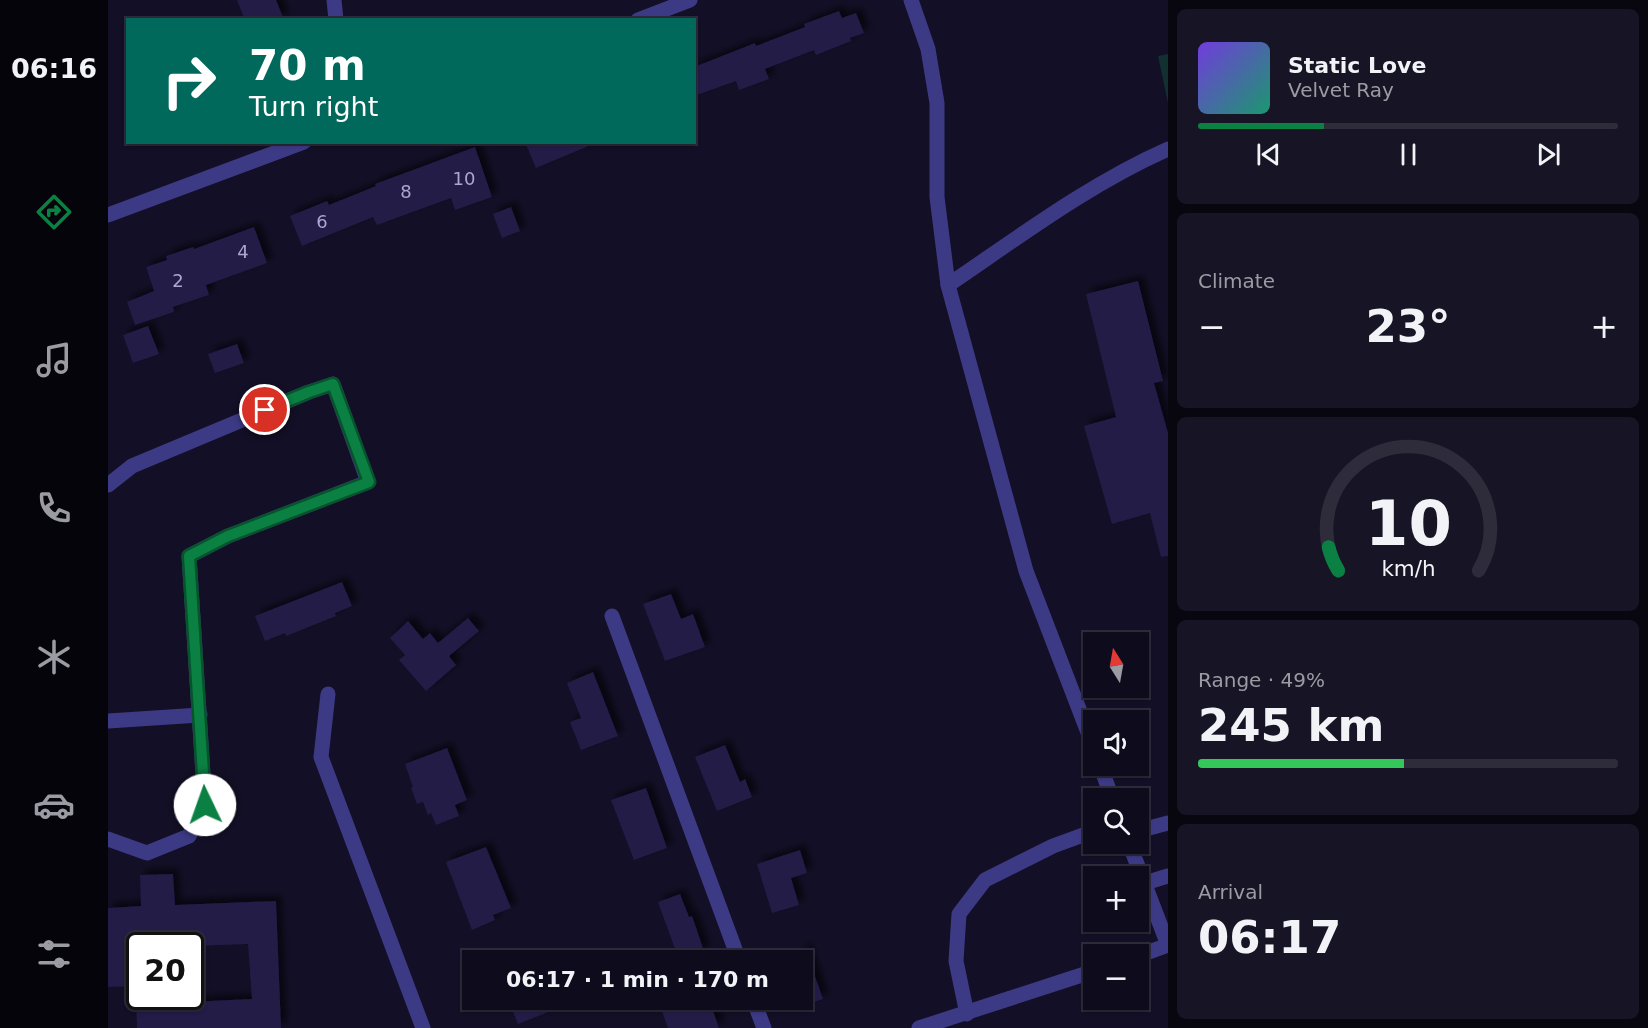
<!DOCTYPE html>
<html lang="en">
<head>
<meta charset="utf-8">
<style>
  :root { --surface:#0e0b1c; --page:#171425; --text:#f1f3f6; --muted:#9b9ba3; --line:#2e2b3b; --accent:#0b8043 }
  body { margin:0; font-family:"DejaVu Sans",sans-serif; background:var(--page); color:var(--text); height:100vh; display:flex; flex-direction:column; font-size:22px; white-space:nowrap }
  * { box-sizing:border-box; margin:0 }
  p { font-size:20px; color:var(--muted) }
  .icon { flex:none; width:33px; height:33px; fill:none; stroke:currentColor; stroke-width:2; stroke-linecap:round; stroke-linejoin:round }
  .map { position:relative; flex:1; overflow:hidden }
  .sheet { display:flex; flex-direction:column; gap:9px; padding:9px; background:#08060f; width:480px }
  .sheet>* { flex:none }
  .banner { position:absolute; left:18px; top:18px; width:570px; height:126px; border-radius:0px; box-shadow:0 2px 4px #0004,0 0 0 2px var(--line); background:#00695c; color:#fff; overflow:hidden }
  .needle { width:39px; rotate:349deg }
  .buttons { position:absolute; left:975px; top:632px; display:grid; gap:12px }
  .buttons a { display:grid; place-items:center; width:66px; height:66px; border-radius:0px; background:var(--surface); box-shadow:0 2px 4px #0004,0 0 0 2px var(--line); font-size:30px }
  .speed { position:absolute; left:18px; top:932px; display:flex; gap:12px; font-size:30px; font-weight:700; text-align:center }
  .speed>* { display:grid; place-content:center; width:78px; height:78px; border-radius:50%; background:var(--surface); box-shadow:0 2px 4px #0004,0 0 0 2px var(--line); line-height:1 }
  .speed .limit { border:3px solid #111; border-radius:9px; background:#fff; color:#111 }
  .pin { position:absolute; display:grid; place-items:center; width:51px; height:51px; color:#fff; margin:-26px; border:3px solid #fff; border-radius:50%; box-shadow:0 2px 6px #0007 }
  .me { position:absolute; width:66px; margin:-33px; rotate:357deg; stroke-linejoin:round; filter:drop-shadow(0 0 4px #0008) }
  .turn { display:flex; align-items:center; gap:21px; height:126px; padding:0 24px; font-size:27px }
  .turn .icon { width:78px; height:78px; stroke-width:2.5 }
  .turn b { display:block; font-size:42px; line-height:51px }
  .big { font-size:45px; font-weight:700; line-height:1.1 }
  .sheet .tile { flex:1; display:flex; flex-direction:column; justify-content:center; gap:9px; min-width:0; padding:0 21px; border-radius:9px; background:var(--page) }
  .sheet .dial { align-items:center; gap:0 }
  .dial svg { height:156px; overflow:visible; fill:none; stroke:var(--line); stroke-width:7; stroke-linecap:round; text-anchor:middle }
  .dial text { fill:var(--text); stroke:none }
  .song { display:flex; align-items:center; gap:18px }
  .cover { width:72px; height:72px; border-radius:9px; background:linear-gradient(135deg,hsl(260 70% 55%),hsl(160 70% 35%)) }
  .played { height:6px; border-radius:3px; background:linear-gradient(90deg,var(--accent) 30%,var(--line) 30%) }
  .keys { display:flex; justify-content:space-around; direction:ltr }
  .heat { display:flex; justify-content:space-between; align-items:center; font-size:33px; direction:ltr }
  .charge { height:9px; border-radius:4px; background:linear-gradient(90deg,#34c759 49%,var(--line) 0) }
  .trip { position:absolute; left:354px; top:950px; width:351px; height:60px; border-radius:0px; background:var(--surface); box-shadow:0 2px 4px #0004,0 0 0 2px var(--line); font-weight:700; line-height:60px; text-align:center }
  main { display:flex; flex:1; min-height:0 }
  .menu { display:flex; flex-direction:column; width:108px; justify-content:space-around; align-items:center; background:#06040b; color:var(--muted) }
  .menu .icon { width:42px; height:42px }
  .menu .current { color:var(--accent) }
  .menu b { font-size:27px; color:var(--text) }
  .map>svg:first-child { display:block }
  .green { fill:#12302f }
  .building { fill:#241b47; filter:url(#shadow) }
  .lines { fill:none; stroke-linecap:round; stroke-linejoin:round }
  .minor { stroke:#3d3a85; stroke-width:15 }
  .route-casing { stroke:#07532c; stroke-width:15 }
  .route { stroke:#0b8043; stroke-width:10 }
  .labels { text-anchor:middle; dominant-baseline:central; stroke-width:6; stroke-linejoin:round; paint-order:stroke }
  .number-label { font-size:18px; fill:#aca6d1 }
</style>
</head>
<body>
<main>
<nav class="menu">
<b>06:16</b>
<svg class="icon current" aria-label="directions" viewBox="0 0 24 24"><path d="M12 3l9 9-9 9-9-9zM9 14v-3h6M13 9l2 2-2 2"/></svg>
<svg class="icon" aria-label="music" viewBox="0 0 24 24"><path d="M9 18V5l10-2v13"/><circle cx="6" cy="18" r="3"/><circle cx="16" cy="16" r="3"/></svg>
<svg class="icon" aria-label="phone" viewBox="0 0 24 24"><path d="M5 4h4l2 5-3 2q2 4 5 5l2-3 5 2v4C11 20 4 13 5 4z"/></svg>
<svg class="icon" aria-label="climate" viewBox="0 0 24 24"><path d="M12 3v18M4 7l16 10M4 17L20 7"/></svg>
<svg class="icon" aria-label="car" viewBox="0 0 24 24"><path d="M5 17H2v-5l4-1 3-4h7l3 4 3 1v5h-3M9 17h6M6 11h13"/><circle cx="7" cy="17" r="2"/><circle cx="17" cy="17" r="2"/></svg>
<svg class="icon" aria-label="filters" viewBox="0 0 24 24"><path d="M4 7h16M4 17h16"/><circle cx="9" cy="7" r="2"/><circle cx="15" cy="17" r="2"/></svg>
</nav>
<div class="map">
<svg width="1060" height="1028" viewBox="0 0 1060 1028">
  <defs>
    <filter id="shadow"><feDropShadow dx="5.5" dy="-5.5" stdDeviation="3" flood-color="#0009"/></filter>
  </defs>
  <rect width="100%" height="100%" fill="#130f26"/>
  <!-- green -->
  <polygon class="green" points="1060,54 1060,103 1050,56"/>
  <!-- building -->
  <g class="building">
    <polygon points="129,0 168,0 176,20 137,20"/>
    <polygon points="731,11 734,18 748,13 756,33 742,38 743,41 708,55 706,50 657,69 661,79 631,90 628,81 586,96 586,67 647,43 648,46 697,27 696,24"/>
    <polygon points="417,142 488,142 488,143 428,168"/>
    <polygon points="367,147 384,197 347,210 343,198 269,225 265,217 194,246 182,216 219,201 221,205 268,186 267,184"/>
    <polygon points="403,207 412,231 394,238 385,214"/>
    <polygon points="146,227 159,263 98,285 101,295 65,307 66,312 27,325 19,302 46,291 38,267 59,260 58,256 85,247 86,249"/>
    <polygon points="1030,281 1055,381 1046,383 1060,433 1060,556 1053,557 1042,513 1004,524 976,426 1008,417 978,294"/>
    <polygon points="40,326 51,354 25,363 15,335"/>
    <polygon points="129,344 136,363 107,373 100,354"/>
    <polygon points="234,582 244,606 227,613 228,616 178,636 177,633 157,641 147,616"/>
    <polygon points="563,594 573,619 585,614 597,647 557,661 535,604"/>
    <polygon points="360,618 371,631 341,656 348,665 318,691 291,660 297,655 282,638 300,621 315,639 322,633 330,643"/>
    <polygon points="485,672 510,736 473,750 462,722 473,718 459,683"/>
    <polygon points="617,745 632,782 637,779 644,797 609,811 587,757"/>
    <polygon points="339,748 359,800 347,805 351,816 328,825 323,813 320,815 315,802 309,804 303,788 305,787 297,764"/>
    <polygon points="538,788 559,848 526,860 503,800"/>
    <polygon points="378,847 403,908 385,915 387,920 364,930 338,862"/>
    <polygon points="692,850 699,873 683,878 691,905 664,913 649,864"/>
    <polygon points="65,874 67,905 168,901 173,1028 29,1028 28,996 79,996 79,1002 144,999 140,944 82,946 32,945 32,986 0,987 0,908 33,906 32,875"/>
    <polygon points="572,894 581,917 584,916 596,951 571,960 550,902"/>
    <polygon points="694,948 697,948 715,999 694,1006"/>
    <polygon points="400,999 471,999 471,1000 410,1024"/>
    <polygon points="581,999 601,999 611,1028 560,1028 553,1008"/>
  </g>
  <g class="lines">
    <!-- minor -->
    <g class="minor">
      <polyline points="226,0 228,20"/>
      <polyline points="803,0 820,49 829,103 829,197 840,285 918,571 986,748"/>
      <polyline points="530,20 582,0"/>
      <polyline points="0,215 196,142"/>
      <path d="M840 285C911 237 981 184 1060 149"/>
      <polyline points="0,485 24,466 201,392 225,384 260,482 120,536 81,556 97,805 81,836 39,853 0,839"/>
      <polyline points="504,616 631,960"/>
      <polyline points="220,694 213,757 315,1028"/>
      <polyline points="0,721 92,715"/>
      <polyline points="992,765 1004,798"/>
      <polyline points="1030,831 1060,823"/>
      <polyline points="1021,843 1060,945"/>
      <polyline points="1037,883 1060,876"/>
      <polyline points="1030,956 1060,945"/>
      <polyline points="645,999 656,1028"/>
      <polyline points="859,1014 848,961 851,914 877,880 945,846 986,831"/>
      <polyline points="811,1028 986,971"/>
    </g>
  </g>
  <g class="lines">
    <defs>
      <polyline id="route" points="97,805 81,556 120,536 261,482 225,384 201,392 157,410"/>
    </defs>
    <!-- route casing -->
    <use href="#route" class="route-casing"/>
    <!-- route -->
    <use href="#route" class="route"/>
  </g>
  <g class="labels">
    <!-- number labels -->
    <g class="number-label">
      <text x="356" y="178">10</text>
      <text x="298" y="191">8</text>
      <text x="214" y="221">6</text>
      <text x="135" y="251">4</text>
      <text x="70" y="280">2</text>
    </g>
  </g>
</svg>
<div class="buttons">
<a><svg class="needle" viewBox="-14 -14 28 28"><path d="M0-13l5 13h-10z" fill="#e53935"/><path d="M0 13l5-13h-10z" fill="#9b9ba3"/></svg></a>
<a><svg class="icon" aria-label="sound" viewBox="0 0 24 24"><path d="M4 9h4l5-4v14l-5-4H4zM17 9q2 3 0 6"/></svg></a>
<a><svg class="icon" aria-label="search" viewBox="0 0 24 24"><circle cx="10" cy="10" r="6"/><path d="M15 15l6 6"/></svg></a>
<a>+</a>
<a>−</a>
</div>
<div class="speed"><div class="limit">20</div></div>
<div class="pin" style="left:157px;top:410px;background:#d93025"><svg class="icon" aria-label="arrive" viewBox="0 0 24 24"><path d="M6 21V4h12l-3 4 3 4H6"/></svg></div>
<svg class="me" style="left:97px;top:805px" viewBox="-20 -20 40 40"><circle r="19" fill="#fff"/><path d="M0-13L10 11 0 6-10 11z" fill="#0b8043"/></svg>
<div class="trip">06:17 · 1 min · 170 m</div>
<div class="banner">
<div class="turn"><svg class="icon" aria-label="right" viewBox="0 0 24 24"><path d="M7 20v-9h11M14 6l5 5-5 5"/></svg><div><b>70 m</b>Turn right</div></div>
</div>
</div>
<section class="sheet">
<div class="tile">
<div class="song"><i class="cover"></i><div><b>Static Love</b><p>Velvet Ray</p></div></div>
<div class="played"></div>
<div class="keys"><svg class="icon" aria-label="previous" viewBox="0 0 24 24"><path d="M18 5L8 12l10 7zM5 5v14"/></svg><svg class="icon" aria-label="pause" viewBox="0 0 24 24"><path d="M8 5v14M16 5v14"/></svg><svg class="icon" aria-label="next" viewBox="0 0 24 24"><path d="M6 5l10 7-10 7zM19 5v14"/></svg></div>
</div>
<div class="tile"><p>Climate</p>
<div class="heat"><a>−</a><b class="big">23°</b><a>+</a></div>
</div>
<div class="tile dial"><svg viewBox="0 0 100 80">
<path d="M14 69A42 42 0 1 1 86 69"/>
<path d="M14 69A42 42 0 0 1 9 57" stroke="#0b8043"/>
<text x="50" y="56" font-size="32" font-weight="700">10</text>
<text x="50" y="72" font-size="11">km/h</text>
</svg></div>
<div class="tile"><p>Range · 49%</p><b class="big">245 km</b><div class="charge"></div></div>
<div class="tile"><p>Arrival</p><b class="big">06:17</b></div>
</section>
</main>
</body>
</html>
